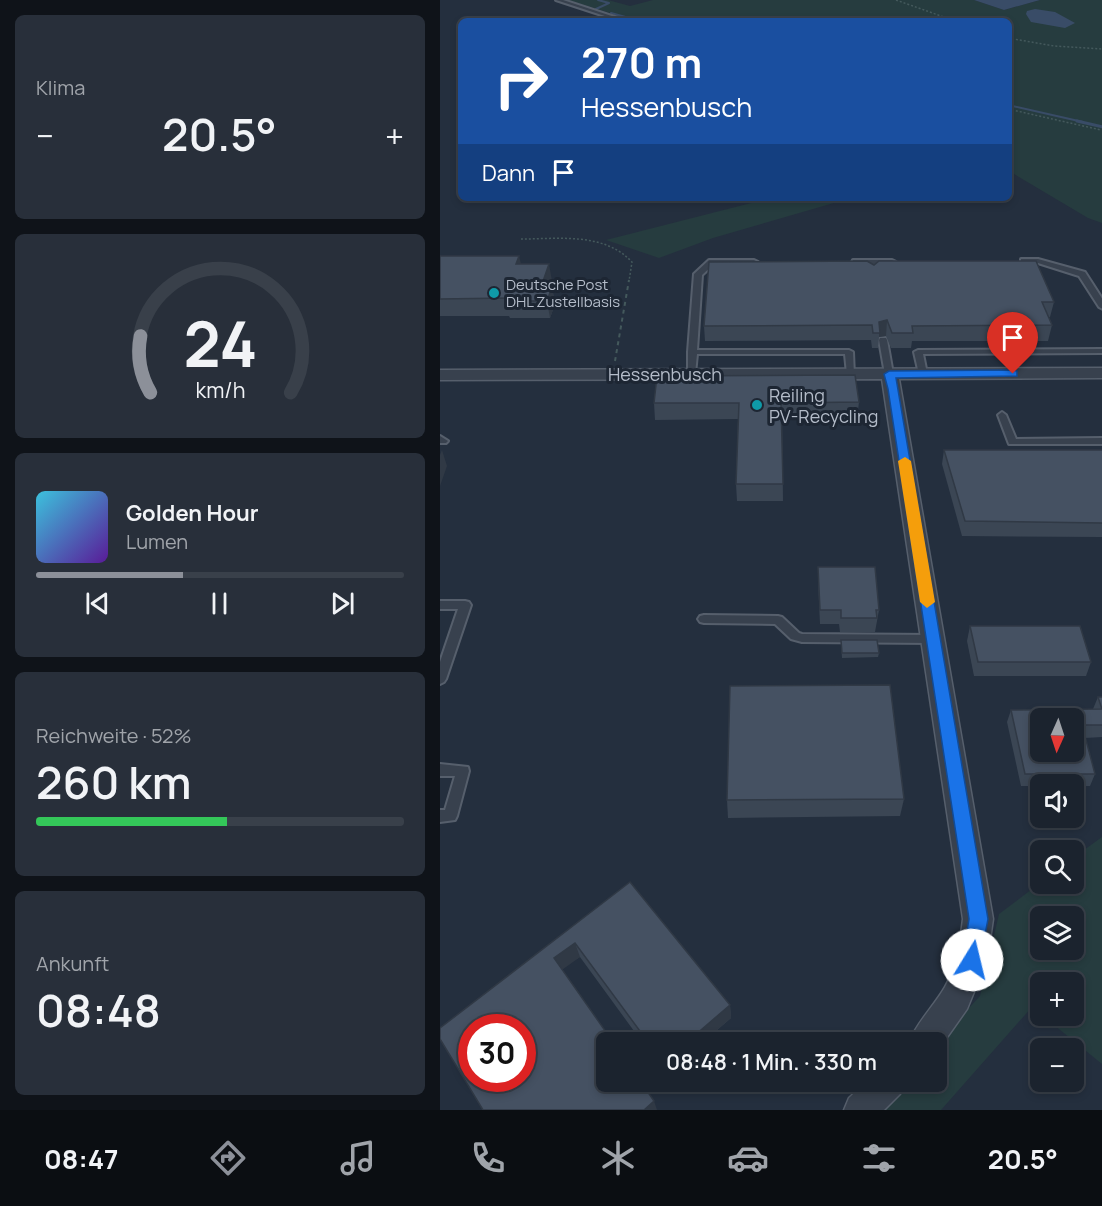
<!DOCTYPE html>
<html lang="de">
<head>
<meta charset="utf-8">
<style>
  :root { --surface:#1b232e; --page:#282f3a; --text:#f1f3f6; --muted:#a0a4aa; --line:#39404a; --accent:#8c9099 }
  body { margin:0; font-family:Manrope,sans-serif; background:var(--page); color:var(--text); height:100vh; display:flex; flex-direction:column; font-size:22px; white-space:nowrap }
  * { box-sizing:border-box; margin:0 }
  p { font-size:20px; color:var(--muted) }
  .icon { flex:none; width:33px; height:33px; fill:none; stroke:currentColor; stroke-width:2; stroke-linecap:round; stroke-linejoin:round }
  .map { position:relative; flex:1; overflow:hidden }
  .details { display:flex; flex-direction:column; gap:15px; padding:15px; background:#0f1319; width:440px }
  .details>* { flex:none }
  .hud { position:absolute; left:18px; top:18px; width:554px; height:183px; border-radius:9px; box-shadow:0 3px 9px #0003,0 0 0 2px var(--line); background:#1a4fa0; color:#fff; overflow:hidden }
  .needle { width:39px; rotate:183deg }
  .buttons { position:absolute; left:590px; top:708px; display:grid; gap:12px }
  .buttons a { display:grid; place-items:center; width:54px; height:54px; border-radius:9px; background:var(--surface); box-shadow:0 3px 9px #0003,0 0 0 2px var(--line); font-size:30px }
  .speed { position:absolute; left:18px; top:1014px; display:flex; gap:12px; font-size:30px; font-weight:700; text-align:center }
  .speed>* { display:grid; place-content:center; width:78px; height:78px; border-radius:50%; background:var(--surface); box-shadow:0 3px 9px #0003,0 0 0 2px var(--line); line-height:1 }
  .speed .limit { border:9px solid #d22; background:#fff; color:#111 }
  .pin { position:absolute; display:grid; place-items:center; width:51px; height:51px; color:#fff; margin:-62px -26px; border-radius:50% 50% 50% 0; rotate:-45deg; box-shadow:0 0 6px #0007 }
  .pin .icon { rotate:45deg }
  .me { position:absolute; width:66px; margin:-33px; rotate:9deg; stroke-linejoin:round; filter:drop-shadow(0 0 4px #0008) }
  .turn { display:flex; align-items:center; gap:21px; height:126px; padding:0 24px; font-size:27px }
  .turn .icon { width:78px; height:78px; stroke-width:2.5 }
  .turn b { display:block; font-size:42px; line-height:51px }
  .then { display:flex; align-items:center; height:57px; padding:0 24px; background:#0003; gap:12px; font-size:22px }
  .big { font-size:45px; font-weight:600; line-height:1.1 }
  .details .tile { flex:1; display:flex; flex-direction:column; justify-content:center; gap:9px; min-width:0; padding:0 21px; border-radius:9px; background:var(--page) }
  .details .dial { align-items:center; gap:0 }
  .dial svg { height:156px; overflow:visible; fill:none; stroke:var(--line); stroke-width:7; stroke-linecap:round; text-anchor:middle }
  .dial text { fill:var(--text); stroke:none }
  .song { display:flex; align-items:center; gap:18px }
  .cover { width:72px; height:72px; border-radius:9px; background:linear-gradient(135deg,hsl(190 70% 55%),hsl(270 70% 35%)) }
  .played { height:6px; border-radius:3px; background:linear-gradient(90deg,var(--accent) 40%,var(--line) 40%) }
  .keys { display:flex; justify-content:space-around; direction:ltr }
  .heat { display:flex; justify-content:space-between; align-items:center; font-size:33px; direction:ltr }
  .charge { height:9px; border-radius:4px; background:linear-gradient(90deg,#34c759 52%,var(--line) 0) }
  .trip { position:absolute; left:156px; top:1032px; width:351px; height:60px; border-radius:9px; background:var(--surface); box-shadow:0 3px 9px #0003,0 0 0 2px var(--line); font-weight:600; line-height:60px; text-align:center }
  .tab-bar { display:flex; height:96px; justify-content:space-around; align-items:center; background:#0b0e12; color:var(--muted) }
  .tab-bar .icon { width:42px; height:42px }
  .tab-bar .active { color:var(--accent) }
  .tab-bar b { font-size:27px; color:var(--text) }
  main { display:flex; flex:1; min-height:0 }
  .map>svg:first-child { display:block }
  .green { fill:#263c3f; fill-rule:evenodd }
  .water { fill:#394c67 }
  .lines { fill:none; stroke-linecap:round; stroke-linejoin:round }
  .stream-far1 { stroke:#394c67; stroke-width:2 }
  .stream { stroke:#394c67; stroke-width:3 }
  .service-casing { stroke:#565f6c; stroke-width:4 }
  .minor-casing { stroke:#565f6c; stroke-width:3 }
  .path-far1 { stroke:#44595c; stroke-width:1.5; stroke-dasharray:2 2; stroke-linecap:butt }
  .path { stroke:#44595c; stroke-width:2; stroke-dasharray:4 4; stroke-linecap:butt }
  .service { fill:#38414e; fill-rule:evenodd }
  .minor { fill:#38414e; fill-rule:evenodd }
  .wall { fill:#3b4654 }
  .shaded-wall { fill:#303945 }
  .building { fill:#455162; stroke:#303945; stroke-width:1.5; fill-rule:evenodd }
  .route { fill:#1a73e8; stroke:#114b97; stroke-width:1.5 }
  .slow { fill:#f59e0b }
  .culture-dot { fill:#0f9aa8; stroke:#1d2633; stroke-width:2 }
  .labels { text-anchor:middle; dominant-baseline:central; stroke-width:6; stroke-linejoin:round; paint-order:stroke }
  .far-poi-label { font-size:15px; fill:#b4bcc9; stroke:#1d2633; text-anchor:start }
  .street-label { font-size:18px; fill:#b4bcc9; stroke:#1d2633 }
  .poi-label { font-size:18px; fill:#b4bcc9; stroke:#1d2633; text-anchor:start }
</style>
</head>
<body>
<main>
<section class="details">
<div class="tile"><p>Klima</p>
<div class="heat"><a>−</a><b class="big">20.5°</b><a>+</a></div>
</div>
<div class="tile dial"><svg viewBox="0 0 100 80">
<path d="M14 69A42 42 0 1 1 86 69"/>
<path d="M14 69A42 42 0 0 1 9 40" stroke="#8c9099"/>
<text x="50" y="56" font-size="32" font-weight="700">24</text>
<text x="50" y="72" font-size="11">km/h</text>
</svg></div>
<div class="tile">
<div class="song"><i class="cover"></i><div><b>Golden Hour</b><p>Lumen</p></div></div>
<div class="played"></div>
<div class="keys"><svg class="icon" aria-label="previous" viewBox="0 0 24 24"><path d="M18 5L8 12l10 7zM5 5v14"/></svg><svg class="icon" aria-label="pause" viewBox="0 0 24 24"><path d="M8 5v14M16 5v14"/></svg><svg class="icon" aria-label="next" viewBox="0 0 24 24"><path d="M6 5l10 7-10 7zM19 5v14"/></svg></div>
</div>
<div class="tile"><p>Reichweite · 52%</p><b class="big">260 km</b><div class="charge"></div></div>
<div class="tile"><p>Ankunft</p><b class="big">08:48</b></div>
</section>
<div class="map">
<svg width="663" height="1110" viewBox="0 0 663 1110">
  <rect width="100%" height="100%" fill="#242f3e"/>
  <!-- green -->
  <g class="green">
    <polygon points="128,0 168,0 190,6 213,0 534,0 564,10 600,0 662,0 662,223 648,218 569,171 568,21 196,21"/>
    <polygon points="331,198 411,198 273,238 219,258 166,240"/>
    <path d="M662 837V1064L603 1016H633V982H600V1013L592 1007 501 1110H436L462 1082H496L497 1043 540 996 559 914 600 883 633 884V858ZM600 916H633V950H600Z"/>
  </g>
  <!-- water -->
  <g class="water">
    <polygon points="534,0 600,0 564,10"/>
    <polygon points="595,9 615,12 635,23 625,28 591,22 586,14 587,11"/>
  </g>
  <g class="lines">
    <!-- stream-far1 -->
    <g class="stream-far1">
      <polyline points="156,9 169,3 158,0"/>
      <polyline points="171,13 200,21"/>
      <polyline points="568,105 643,122"/>
    </g>
    <!-- stream -->
    <polyline class="stream" points="637,121 663,127"/>
    <defs>
      <g id="service">
        <polygon points="116,0 123,0 187,21 180,21"/>
        <polygon points="581,259 598,259 645,272 663,300 663,309 659,307 639,276 598,263 581,263"/>
        <polygon points="269,260 314,260 318,262 314,264 274,264 262,275 257,350 409,350 413,352 414,376 408,376 407,374 405,354 257,354 255,374 254,376 248,376 248,352 254,274"/>
        <polygon points="413,260 452,260 456,262 452,264 416,264 412,262"/>
        <polygon points="440,338 446,338 447,340 453,374 452,376 446,376 445,374 439,340"/>
        <polygon points="663,349 663,353 483,354 487,374 483,377 479,374 474,352 478,350"/>
        <polygon points="562,412 566,415 576,439 663,438 663,444 569,444 558,415"/>
        <polygon points="0,436 8,441 6,443 0,443"/>
        <polygon points="0,601 25,601 29,602 31,605 6,679 4,682 0,684 0,662 18,609 0,609"/>
        <polygon points="264,615 338,616 342,617 359,633 362,634 493,635 497,636 499,639 497,642 493,643 362,642 351,639 335,624 264,623 260,622 258,619 260,616"/>
        <polygon points="0,764 28,767 29,771 17,816 15,820 0,822 0,810 5,810 15,776 0,776"/>
      </g>
      <g id="minor">
        <path d="M663 368V378L459 379 553 919 547 960 527 1009 496 1053V1042H469C478 1021 494 1006 505 987 517 966 520 943 523 919L442 379 0 380V370Z"/>
        <polygon points="426,1082 464,1082 460,1094 444,1110 404,1110 409,1098"/>
      </g>
    </defs>
    <!-- service casing -->
    <use href="#service" class="service-casing"/>
    <!-- minor casing -->
    <use href="#minor" class="minor-casing"/>
    <!-- path-far1 -->
    <g class="path-far1">
      <polyline points="456,0 515,21"/>
      <polyline points="568,38 614,46 663,49"/>
      <polyline points="568,109 661,130"/>
      <path d="M81 239C119 239 164 232 192 262L189 281"/>
    </g>
    <!-- path -->
    <polyline class="path" points="175,361 189,280"/>
    <!-- service -->
    <use href="#service" class="service"/>
    <!-- minor -->
    <use href="#minor" class="minor"/>
  </g>
  <!-- wall -->
  <g class="wall">
    <polygon points="0,256 81,264 112,281 110,287 112,287 115,304 110,318 70,318 69,316 0,316"/>
    <polygon points="434,265 614,302 610,317 609,317 612,325 608,341 472,341 471,348 451,348 446,336 439,337 438,348 432,348 431,340 265,341 264,326"/>
    <polygon points="419,402 417,419 342,419 343,501 297,501 296,484 298,419 215,420 214,403"/>
    <polygon points="504,450 663,450 663,537 522,536 502,464"/>
    <polygon points="378,567 439,610 435,632 400,632 399,624 380,624 378,581"/>
    <polygon points="530,626 651,662 646,676 534,676 527,641"/>
    <polygon points="401,640 439,653 438,657 402,658"/>
    <polygon points="658,697 663,697 663,737 645,738 655,774 650,786 637,786 645,814 640,826 619,826 616,818 633,818 633,784 600,784 600,786 581,786 567,722 571,710 653,709"/>
    <polygon points="464,799 460,816 288,818 287,800"/>
    <polygon points="190,882 290,1005 291,1018 263,1042 202,1042 140,957 0,1039"/>
  </g>
  <!-- shaded-wall -->
  <g class="shaded-wall">
    <polygon points="79,256 83,272 76,264"/>
    <polygon points="109,264 112,281 106,301 101,287"/>
    <polygon points="112,287 115,304 110,318 107,301"/>
    <polygon points="447,320 446,336 439,337 439,322"/>
    <polygon points="2,450 7,466 0,486 0,455"/>
    <polygon points="135,943 140,957 119,972 114,958"/>
    <polygon points="290,1005 291,1018 263,1042 247,1042"/>
    <polygon points="214,1101 217,1110 204,1110"/>
  </g>
  <!-- building -->
  <g class="building">
    <polygon points="0,256 79,256 76,264 109,264 101,287 112,287 107,301 66,301 67,298 0,299"/>
    <polygon points="427,261 434,265 439,261 596,261 614,302 602,302 612,325 472,326 473,333 452,333 447,320 439,322 440,333 433,333 432,325 264,326 269,262"/>
    <polygon points="415,375 419,402 341,403 343,484 296,484 299,403 214,403 217,376"/>
    <polygon points="504,450 663,450 663,523 525,521"/>
    <polygon points="378,567 435,567 439,610 436,610 437,618 401,618 401,610 380,610"/>
    <polygon points="530,626 640,626 651,662 538,662"/>
    <polygon points="401,640 437,640 439,653 402,653"/>
    <polygon points="450,685 464,799 287,800 290,686"/>
    <path d="M658 697H663V725H642L655 774H633L645 814H633V784H616L613 774H585L571 710 662 709ZM600 718H633V752H600Z"/>
    <path d="M190 882 290 1005 247 1042H208L135 943 114 958 173 1042H166V1082H201L214 1101 204 1110H43L0 1039V1028ZM32 1028H82V1078H32Z"/>
  </g>
  <!-- route -->
  <polygon class="route" points="573,370 577,371 577,376 456,378 548,919 539,967 532,970 525,967 522,960 529,919 448,389 444,374 449,371"/>
  <!-- slow -->
  <polygon class="slow" points="465,457 471,461 495,602 487,608 480,602 458,461"/>
  <!-- markers -->
  <g class="culture-dot">
    <circle cx="54" cy="293" r="6"/>
    <circle cx="317" cy="405" r="6"/>
  </g>
  <g class="labels">
    <!-- far-poi labels -->
    <g class="far-poi-label">
      <text x="66" y="284">Deutsche Post<tspan x="66" dy="17">DHL Zustellbasis</tspan></text>
    </g>
    <!-- street labels -->
    <g class="street-label">
      <text x="225" y="374">Hessenbusch</text>
    </g>
    <!-- poi labels -->
    <g class="poi-label">
      <text x="329" y="395">Reiling<tspan x="329" dy="21">PV-Recycling</tspan></text>
    </g>
  </g>
</svg>
<div class="buttons">
<a><svg class="needle" viewBox="-14 -14 28 28"><path d="M0-13l5 13h-10z" fill="#e53935"/><path d="M0 13l5-13h-10z" fill="#a0a4aa"/></svg></a>
<a><svg class="icon" aria-label="sound" viewBox="0 0 24 24"><path d="M4 9h4l5-4v14l-5-4H4zM17 9q2 3 0 6"/></svg></a>
<a><svg class="icon" aria-label="search" viewBox="0 0 24 24"><circle cx="10" cy="10" r="6"/><path d="M15 15l6 6"/></svg></a>
<a><svg class="icon" aria-label="layers" viewBox="0 0 24 24"><path d="M12 4l9 5-9 5-9-5zM3 14l9 5 9-5"/></svg></a>
<a>+</a>
<a>−</a>
</div>
<div class="speed"><div class="limit">30</div></div>
<div class="pin" style="left:573px;top:374px;background:#d93025"><svg class="icon" aria-label="arrive" viewBox="0 0 24 24"><path d="M6 21V4h12l-3 4 3 4H6"/></svg></div>
<svg class="me" style="left:532px;top:960px" viewBox="-20 -20 40 40"><circle r="19" fill="#fff"/><path d="M0-13L10 11 0 6-10 11z" fill="#1a73e8"/></svg>
<div class="trip">08:48 · 1 Min. · 330 m</div>
<div class="hud">
<div class="turn"><svg class="icon" aria-label="right" viewBox="0 0 24 24"><path d="M7 20v-9h11M14 6l5 5-5 5"/></svg><div><b>270 m</b>Hessenbusch</div></div>
<div class="then">Dann<svg class="icon" aria-label="arrive" viewBox="0 0 24 24"><path d="M6 21V4h12l-3 4 3 4H6"/></svg></div>
</div>
</div>
</main>
<nav class="tab-bar">
<b>08:47</b>
<svg class="icon active" aria-label="directions" viewBox="0 0 24 24"><path d="M12 3l9 9-9 9-9-9zM9 14v-3h6M13 9l2 2-2 2"/></svg>
<svg class="icon" aria-label="music" viewBox="0 0 24 24"><path d="M9 18V5l10-2v13"/><circle cx="6" cy="18" r="3"/><circle cx="16" cy="16" r="3"/></svg>
<svg class="icon" aria-label="phone" viewBox="0 0 24 24"><path d="M5 4h4l2 5-3 2q2 4 5 5l2-3 5 2v4C11 20 4 13 5 4z"/></svg>
<svg class="icon" aria-label="climate" viewBox="0 0 24 24"><path d="M12 3v18M4 7l16 10M4 17L20 7"/></svg>
<svg class="icon" aria-label="car" viewBox="0 0 24 24"><path d="M5 17H2v-5l4-1 3-4h7l3 4 3 1v5h-3M9 17h6M6 11h13"/><circle cx="7" cy="17" r="2"/><circle cx="17" cy="17" r="2"/></svg>
<svg class="icon" aria-label="filters" viewBox="0 0 24 24"><path d="M4 7h16M4 17h16"/><circle cx="9" cy="7" r="2"/><circle cx="15" cy="17" r="2"/></svg>
<b>20.5°</b>
</nav>
</body>
</html>
